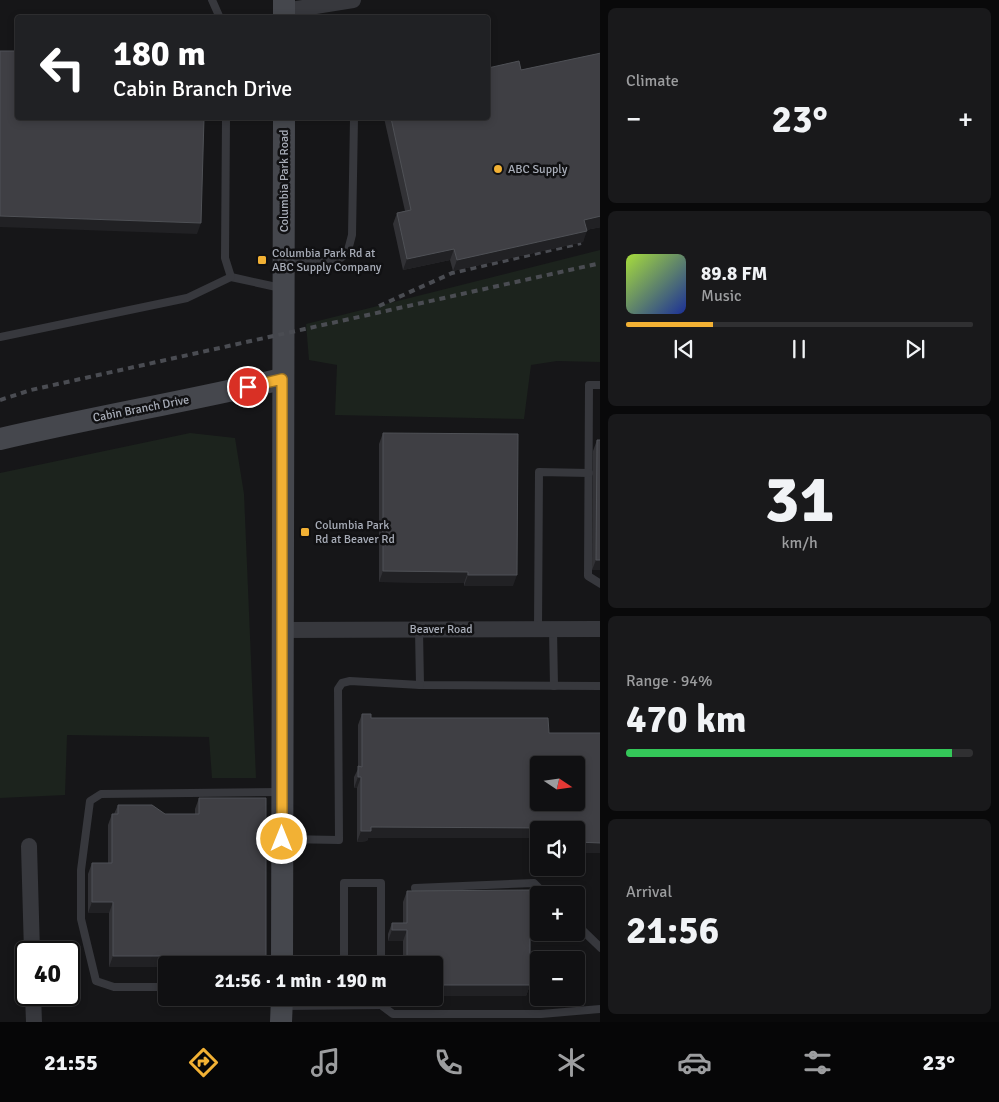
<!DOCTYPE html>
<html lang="en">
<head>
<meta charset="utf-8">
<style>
  :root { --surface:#101012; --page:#19191b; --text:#f1f3f6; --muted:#9c9d9f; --line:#303032; --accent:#f2b134 }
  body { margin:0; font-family:Signika,sans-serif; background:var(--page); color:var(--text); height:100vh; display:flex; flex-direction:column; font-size:19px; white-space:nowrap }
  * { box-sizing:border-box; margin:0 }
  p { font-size:16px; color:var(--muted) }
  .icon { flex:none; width:28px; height:28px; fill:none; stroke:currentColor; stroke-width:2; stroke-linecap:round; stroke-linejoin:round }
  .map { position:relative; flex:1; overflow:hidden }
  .side { display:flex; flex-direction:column; gap:8px; padding:8px; background:#09090a; width:399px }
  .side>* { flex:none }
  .top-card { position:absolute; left:15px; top:15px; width:475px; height:105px; border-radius:5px; box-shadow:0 2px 8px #0003,0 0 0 1px var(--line); background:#202124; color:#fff; overflow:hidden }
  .needle { width:32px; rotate:103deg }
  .tools { position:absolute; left:530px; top:756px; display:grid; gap:10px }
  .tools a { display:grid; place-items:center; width:55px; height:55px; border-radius:5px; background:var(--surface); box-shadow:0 2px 8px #0003,0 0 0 1px var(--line); font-size:25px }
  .speed { position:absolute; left:15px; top:941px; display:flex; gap:10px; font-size:25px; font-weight:700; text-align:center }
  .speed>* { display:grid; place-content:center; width:65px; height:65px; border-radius:50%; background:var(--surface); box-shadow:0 2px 8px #0003,0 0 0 1px var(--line); line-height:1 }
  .speed .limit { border:2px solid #111; border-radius:8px; background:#fff; color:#111 }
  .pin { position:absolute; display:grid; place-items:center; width:42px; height:42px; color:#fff; margin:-21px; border:2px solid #fff; border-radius:50%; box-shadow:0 1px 5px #0007 }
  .me { position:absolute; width:55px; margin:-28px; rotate:0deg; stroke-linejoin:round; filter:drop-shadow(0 0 4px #0008) }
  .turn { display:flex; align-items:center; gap:18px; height:105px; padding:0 15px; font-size:22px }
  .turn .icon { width:65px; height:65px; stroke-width:2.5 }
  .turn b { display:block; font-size:35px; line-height:42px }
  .big { font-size:38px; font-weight:700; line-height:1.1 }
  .side .card { flex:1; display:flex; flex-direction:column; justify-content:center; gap:8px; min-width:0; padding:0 18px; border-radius:8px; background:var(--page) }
  .side .dial { align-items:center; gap:0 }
  .dial b { font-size:65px; line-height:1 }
  .song { display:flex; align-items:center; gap:15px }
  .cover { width:60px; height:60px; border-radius:8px; background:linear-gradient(135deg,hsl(80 70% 55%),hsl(230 70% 35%)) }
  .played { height:5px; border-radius:2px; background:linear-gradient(90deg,var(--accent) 25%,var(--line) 25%) }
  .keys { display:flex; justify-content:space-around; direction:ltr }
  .heat { display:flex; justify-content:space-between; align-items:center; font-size:28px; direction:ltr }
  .charge { height:8px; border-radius:4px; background:linear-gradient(90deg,#34c759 94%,var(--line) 0) }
  .trip { position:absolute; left:158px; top:956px; width:285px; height:50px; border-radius:5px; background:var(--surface); box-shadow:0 2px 8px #0003,0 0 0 1px var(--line); font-weight:700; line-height:50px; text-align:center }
  .tabs { display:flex; height:80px; justify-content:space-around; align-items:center; background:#060607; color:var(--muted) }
  .tabs .icon { width:35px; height:35px }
  .tabs .on { color:var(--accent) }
  .tabs b { font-size:22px; color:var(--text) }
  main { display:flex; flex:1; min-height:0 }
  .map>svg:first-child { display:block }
  .green { fill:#1c231d }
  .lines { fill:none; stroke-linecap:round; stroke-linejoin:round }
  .lane { stroke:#37383d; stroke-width:8 }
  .street { stroke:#37383d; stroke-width:16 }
  .secondary { stroke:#45474d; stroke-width:22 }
  .rail { stroke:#4a4c52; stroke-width:4; stroke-dasharray:6 5; stroke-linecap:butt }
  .wall { fill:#323236 }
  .shaded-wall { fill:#212124 }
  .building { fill:#3f3f44; stroke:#4f5156; fill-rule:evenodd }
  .route-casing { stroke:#9d7322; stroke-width:12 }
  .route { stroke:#f2b134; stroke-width:9 }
  .poi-dot { fill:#f2b134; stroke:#111113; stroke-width:2 }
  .labels { text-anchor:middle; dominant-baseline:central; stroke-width:5; stroke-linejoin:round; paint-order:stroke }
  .poi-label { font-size:12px; fill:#a8adb8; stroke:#111113; text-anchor:start }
  .street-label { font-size:12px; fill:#a8adb8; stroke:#111113 }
</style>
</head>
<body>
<main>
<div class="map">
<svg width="601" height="1022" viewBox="0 0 601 1022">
  <rect width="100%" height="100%" fill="#161618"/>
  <!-- green -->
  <g class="green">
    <polygon points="600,250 600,362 557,361 531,365 524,419 335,415 337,365 309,360 306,324"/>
    <polygon points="190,433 235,438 244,494 256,778 212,778 209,737 67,735 65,795 0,798 0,473"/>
  </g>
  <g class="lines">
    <!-- lane -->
    <g class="lane">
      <polyline points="212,0 220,18"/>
      <polyline points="286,259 336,261 347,254 352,235 354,118"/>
      <polyline points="231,277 281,288"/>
      <polyline points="0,337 187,298 231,277 225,258 226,118"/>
      <polyline points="601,385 589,385 588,576 601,584"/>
      <polyline points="538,629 539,472 589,473"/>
      <polyline points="553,629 554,686"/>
      <polyline points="419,630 420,685 601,686"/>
      <polyline points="284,839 339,840 338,689 342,683 350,681 420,685"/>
      <polyline points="415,888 534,883 546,895"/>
      <polyline points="576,924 601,948"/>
      <polyline points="344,965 344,883 381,883 381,965"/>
      <polyline points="166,987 114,987 96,981 81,919 81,870 90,801 101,794 281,792"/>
      <polyline points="381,1005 393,1014 541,1014 601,1009"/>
      <polyline points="283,1006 381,1005 381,998"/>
    </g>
    <!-- street -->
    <g class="street">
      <polyline points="284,11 353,0"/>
      <polyline points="282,630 601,629"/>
      <polyline points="29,846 32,952"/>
      <polyline points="33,995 34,1022"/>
    </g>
    <!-- secondary -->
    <g class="secondary">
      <polyline points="284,18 284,0"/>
      <path d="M0 439C94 417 188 401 282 379"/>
      <polyline points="282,965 284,118"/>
      <polyline points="281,1022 282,998"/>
    </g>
    <!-- rail -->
    <g class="rail">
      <polyline points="379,306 452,273 581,243"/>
      <polyline points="0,400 31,390 601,263"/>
    </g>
  </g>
  <!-- wall -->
  <g class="wall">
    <polygon points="601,53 601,227 586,230 583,242 453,271 450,260 403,270 393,224 397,213 405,211 384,118 488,118 521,70"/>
    <polygon points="383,433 513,586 464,586 464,583 379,582 379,444"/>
    <polygon points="597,440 601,440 601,570 592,570 593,451"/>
    <polygon points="362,714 371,718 549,733 576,830 539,830 539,838 368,838 367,841 357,842 357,788 354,788 354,777 358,769 358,725"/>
    <polygon points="199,798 266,956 263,965 166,965 166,967 109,967 109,913 88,913 88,874 92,863 108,863 108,825 112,814 114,814 118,805 165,814 195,814 195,809"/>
    <polygon points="407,891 530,985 526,996 434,996 434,965 403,965 403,941 388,941 388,934 392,923 403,923 403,902"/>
  </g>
  <!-- shaded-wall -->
  <g class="shaded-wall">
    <polygon points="0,216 201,223 197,234 0,227"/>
    <polygon points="601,216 601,227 580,231 584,220"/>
    <polygon points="587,231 583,242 453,271 457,260"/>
    <polygon points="454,249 450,260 403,270 407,259"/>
    <polygon points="596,560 601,560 601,570 592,570"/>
    <polygon points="383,571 468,572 464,583 379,582"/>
    <polygon points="468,575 517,575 513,586 464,586"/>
    <polygon points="358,777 361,777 357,788 354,788"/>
    <polygon points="371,827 548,828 548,830 539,830 539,838 368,838 367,841 357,842 361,831"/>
    <polygon points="576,842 601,843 601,853 576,853"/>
    <polygon points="92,902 113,902 109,913 88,913"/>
    <polygon points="392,930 407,930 403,941 388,941"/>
    <polygon points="113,956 266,956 263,965 166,965 166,967 109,967"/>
    <polygon points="434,985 530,985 526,996 434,996"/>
  </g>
  <!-- building -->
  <g class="building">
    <polygon points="0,51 18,51 18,118 204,118 201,223 0,216"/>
    <polygon points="601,53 601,216 584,220 587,231 457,260 454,249 407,259 397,213 411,210 391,118 488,118 488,68 519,61 521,70"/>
    <polygon points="383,433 518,434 517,575 468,575 468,572 383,571"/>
    <polygon points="597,440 601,440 601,560 596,560"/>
    <path d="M362 714H371V718H548L549 733H601V843L576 842V830H548V828L371 827V831H361V777H358V766L362 767ZM539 765H576V802H539Z"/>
    <polygon points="199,798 266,798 266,956 113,956 113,902 92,902 92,863 112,863 112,814 118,814 118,805 152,805 165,814 199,814"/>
    <polygon points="530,890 530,985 434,985 434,965 407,965 407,930 392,930 392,923 407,923 407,891"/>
  </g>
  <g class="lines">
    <defs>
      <polyline id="route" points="248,387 282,379 282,839"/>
    </defs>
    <!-- route casing -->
    <use href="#route" class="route-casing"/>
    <!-- route -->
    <use href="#route" class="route"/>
  </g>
  <!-- markers -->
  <g class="poi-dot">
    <circle cx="498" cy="169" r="5"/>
    <rect x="257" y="255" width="10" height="10" rx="2.5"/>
    <rect x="300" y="527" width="10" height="10" rx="2.5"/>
  </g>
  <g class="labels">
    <!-- poi labels -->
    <g class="poi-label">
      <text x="508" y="169">ABC Supply</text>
      <text x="272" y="253">Columbia Park Rd at<tspan x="272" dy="14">ABC Supply Company</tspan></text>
      <text x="315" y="525">Columbia Park<tspan x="315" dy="14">Rd at Beaver Rd</tspan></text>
    </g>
    <!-- street labels -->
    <g class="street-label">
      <text transform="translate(284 181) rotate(-90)">Columbia Park Road</text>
      <text transform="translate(141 409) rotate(-11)">Cabin Branch Drive</text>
      <text x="441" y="629">Beaver Road</text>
    </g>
  </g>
</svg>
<div class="tools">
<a><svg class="needle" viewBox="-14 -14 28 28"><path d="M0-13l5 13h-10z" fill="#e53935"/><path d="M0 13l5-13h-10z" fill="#9c9d9f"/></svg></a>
<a><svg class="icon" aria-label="sound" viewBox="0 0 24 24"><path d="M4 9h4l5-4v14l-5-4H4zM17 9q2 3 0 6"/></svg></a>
<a>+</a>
<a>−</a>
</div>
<div class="speed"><div class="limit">40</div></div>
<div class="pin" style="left:248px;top:387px;background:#d93025"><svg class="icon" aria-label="arrive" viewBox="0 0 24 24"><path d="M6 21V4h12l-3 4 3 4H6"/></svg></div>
<svg class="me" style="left:282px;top:839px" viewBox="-20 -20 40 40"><circle r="17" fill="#f2b134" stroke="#fff" stroke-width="3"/><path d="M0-11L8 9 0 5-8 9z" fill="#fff"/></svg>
<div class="trip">21:56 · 1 min · 190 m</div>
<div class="top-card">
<div class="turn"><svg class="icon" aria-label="left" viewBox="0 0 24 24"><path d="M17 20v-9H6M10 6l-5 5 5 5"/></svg><div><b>180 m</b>Cabin Branch Drive</div></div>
</div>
</div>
<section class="side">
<div class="card"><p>Climate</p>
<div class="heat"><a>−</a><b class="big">23°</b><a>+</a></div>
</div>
<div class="card">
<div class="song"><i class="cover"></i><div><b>89.8 FM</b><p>Music</p></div></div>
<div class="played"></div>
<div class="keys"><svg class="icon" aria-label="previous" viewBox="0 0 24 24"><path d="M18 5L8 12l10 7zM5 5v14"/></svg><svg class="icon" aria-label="pause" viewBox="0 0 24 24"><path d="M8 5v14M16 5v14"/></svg><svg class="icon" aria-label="next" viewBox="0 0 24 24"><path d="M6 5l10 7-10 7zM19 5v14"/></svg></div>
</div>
<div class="card dial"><b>31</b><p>km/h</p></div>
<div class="card"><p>Range · 94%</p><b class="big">470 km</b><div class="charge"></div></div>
<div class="card"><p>Arrival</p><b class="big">21:56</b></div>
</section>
</main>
<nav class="tabs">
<b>21:55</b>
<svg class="icon on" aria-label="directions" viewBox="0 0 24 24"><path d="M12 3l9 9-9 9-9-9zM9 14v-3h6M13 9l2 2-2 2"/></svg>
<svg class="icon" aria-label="music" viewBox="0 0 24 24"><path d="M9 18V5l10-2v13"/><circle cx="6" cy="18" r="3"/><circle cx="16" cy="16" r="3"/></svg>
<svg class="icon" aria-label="phone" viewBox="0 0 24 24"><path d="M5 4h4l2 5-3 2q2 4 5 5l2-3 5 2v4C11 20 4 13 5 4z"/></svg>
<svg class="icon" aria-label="climate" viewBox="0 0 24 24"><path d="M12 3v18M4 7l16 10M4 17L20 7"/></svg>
<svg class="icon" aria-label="car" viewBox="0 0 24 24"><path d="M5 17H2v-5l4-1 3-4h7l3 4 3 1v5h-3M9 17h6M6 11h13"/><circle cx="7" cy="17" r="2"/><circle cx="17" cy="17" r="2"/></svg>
<svg class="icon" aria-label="filters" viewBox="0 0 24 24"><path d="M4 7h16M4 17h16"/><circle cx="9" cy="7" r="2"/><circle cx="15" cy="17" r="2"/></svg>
<b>23°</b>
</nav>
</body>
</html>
